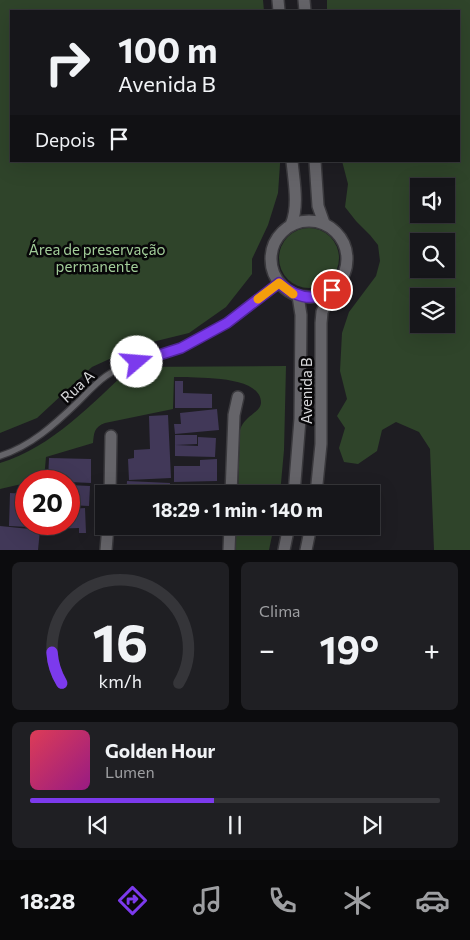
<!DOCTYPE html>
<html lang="pt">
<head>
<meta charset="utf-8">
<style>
  :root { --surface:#16161a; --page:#1f1f23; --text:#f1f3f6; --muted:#9e9fa2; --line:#353539; --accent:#7c3aed }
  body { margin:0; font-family:Commissioner,sans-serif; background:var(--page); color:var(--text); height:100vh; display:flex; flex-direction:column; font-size:19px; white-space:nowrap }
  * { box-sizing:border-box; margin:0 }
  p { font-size:16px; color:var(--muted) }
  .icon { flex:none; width:28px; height:28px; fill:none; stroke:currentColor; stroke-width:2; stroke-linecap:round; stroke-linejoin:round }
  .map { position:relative; height:550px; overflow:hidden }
  .details { display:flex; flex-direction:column; gap:12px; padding:12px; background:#0c0c0e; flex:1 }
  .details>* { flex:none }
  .banner { position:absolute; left:10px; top:10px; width:450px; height:152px; border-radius:0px; box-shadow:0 5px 20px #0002,0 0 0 1px var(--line); background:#16161a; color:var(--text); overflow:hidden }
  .controls { position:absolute; left:410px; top:178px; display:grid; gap:10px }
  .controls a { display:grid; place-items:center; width:45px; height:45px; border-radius:0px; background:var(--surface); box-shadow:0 5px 20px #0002,0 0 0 1px var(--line); font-size:25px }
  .speed { position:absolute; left:15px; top:470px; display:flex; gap:10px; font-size:25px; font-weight:700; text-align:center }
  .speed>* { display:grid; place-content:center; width:65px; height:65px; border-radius:50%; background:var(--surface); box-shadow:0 5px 20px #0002,0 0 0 1px var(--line); line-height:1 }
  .speed .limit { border:8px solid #d22; background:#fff; color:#111 }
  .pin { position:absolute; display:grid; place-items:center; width:42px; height:42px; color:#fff; margin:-21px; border:2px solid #fff; border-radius:50%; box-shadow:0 1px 5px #0007 }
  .me { position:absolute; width:55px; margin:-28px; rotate:72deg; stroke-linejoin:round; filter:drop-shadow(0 0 4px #0008) }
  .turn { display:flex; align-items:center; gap:18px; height:105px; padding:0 25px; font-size:22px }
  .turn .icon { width:65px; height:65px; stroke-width:2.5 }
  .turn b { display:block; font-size:35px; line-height:42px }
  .then { display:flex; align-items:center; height:48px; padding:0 25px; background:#0003; gap:10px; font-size:19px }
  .big { font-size:38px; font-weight:700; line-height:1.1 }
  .details .tile { flex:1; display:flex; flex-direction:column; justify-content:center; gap:8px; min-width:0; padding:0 18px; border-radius:8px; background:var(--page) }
  .details .dial { align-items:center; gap:0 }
  .dial svg { height:130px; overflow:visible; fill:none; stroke:var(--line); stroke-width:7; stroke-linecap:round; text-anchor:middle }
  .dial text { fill:var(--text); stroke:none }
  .song { display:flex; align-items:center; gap:15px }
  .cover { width:60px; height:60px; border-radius:8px; background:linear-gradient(135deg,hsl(350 70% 55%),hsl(310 70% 35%)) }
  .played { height:5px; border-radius:2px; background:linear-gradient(90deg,var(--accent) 45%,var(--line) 45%) }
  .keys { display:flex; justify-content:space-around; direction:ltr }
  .heat { display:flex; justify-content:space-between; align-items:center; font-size:28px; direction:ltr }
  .details .tiles { flex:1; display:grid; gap:12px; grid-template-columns:1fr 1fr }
  .tile:last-child { grid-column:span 2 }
  .trip { position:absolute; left:95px; top:485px; width:285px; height:50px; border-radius:0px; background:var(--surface); box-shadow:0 5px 20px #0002,0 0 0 1px var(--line); font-weight:700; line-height:50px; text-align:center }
  .menu { display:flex; height:80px; justify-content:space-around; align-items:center; background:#09090a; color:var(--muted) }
  .menu .icon { width:35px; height:35px }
  .menu .current { color:var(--accent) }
  .menu b { font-size:22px; color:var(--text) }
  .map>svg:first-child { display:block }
  .green { fill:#2f442a; fill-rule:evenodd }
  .building { fill:#413858 }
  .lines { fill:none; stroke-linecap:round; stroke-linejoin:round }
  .lane-casing { stroke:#3a393d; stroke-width:8 }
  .street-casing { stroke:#3a393d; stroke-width:14 }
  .lane { stroke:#656469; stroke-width:5.5 }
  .street { stroke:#656469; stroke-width:11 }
  .route-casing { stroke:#51269a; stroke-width:12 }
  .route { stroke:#7c3aed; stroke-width:9 }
  .slow { stroke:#f59e0b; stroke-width:9 }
  .labels { text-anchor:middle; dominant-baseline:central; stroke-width:5; stroke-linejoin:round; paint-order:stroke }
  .park-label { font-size:15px; fill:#a2cd99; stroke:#080709 }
  .street-label { font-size:15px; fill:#d9d9dc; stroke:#080709 }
</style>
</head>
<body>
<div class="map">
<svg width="470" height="550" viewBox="0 0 470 550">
  <rect width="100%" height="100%" fill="#1e1d22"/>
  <!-- green -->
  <g class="green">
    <polygon points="0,0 263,0 264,11 11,11 11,161 280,161 280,164 278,193 268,225 252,259 252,274 226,307 189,333 140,345 92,367 37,418 0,433"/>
    <path d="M327 0H470V550H434L430 449 419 432 396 422 382 430 377 451 358 464 344 462 339 448 345 428 337 416 347 399 340 371 342 333 349 312 376 276 380 261 378 245 370 235 356 221 345 207 348 184 342 161H459V11H327ZM419 186H446V214H419ZM419 241H446V269H419ZM419 296H446V324H419Z"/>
    <circle cx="309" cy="258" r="30"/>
    <path d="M286 366 284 450 280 494H238L240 430C244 416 260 413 261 403 262 374 192 378 174 377L173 409 105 423C94 427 94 433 93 443L46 457 44 479 26 481V483L0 489V463C53 447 92 403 132 367Z"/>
    <polygon points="236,526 274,526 269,550 234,550"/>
  </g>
  <!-- building -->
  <g class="building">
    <polygon points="175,381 183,381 183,393 212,394 212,408 175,408"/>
    <polygon points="217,409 219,430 175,434 174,424 181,424 180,413"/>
    <polygon points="168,415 171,478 129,480 128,459 134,458 134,450 150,449 149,416"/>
    <polygon points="175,435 197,435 197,444 175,445"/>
    <polygon points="198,437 216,438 215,457 175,456 175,445 198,446"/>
    <polygon points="49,458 91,459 91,483 48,481"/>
    <polygon points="217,459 217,481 174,482 174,466 200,466 200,460"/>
    <polygon points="127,481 170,483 169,494 126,494"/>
    <polygon points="69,485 90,486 89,506 69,505"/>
    <polygon points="10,493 26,494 26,524 28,524 28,527 9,526"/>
    <polygon points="85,508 86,533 79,533 79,528 46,529 46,524 69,524 69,509"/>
    <polygon points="0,526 40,530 38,550 0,550"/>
    <polygon points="142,526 167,526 167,529 142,528"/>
  </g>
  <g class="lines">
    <defs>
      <path id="lane" d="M0 456C31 446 54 425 78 402 86 394 96 383 106 376 128 361 156 358 180 348 217 333 248 307 279 283"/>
      <g id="street">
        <polyline points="278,0 279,11"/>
        <polyline points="304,0 305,11"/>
        <polyline points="315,161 318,206 324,223"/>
        <circle cx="309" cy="259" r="38"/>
        <path d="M291 225C299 206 294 182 292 161"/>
        <polyline points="110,494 111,436"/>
        <polyline points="231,494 234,415 238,397"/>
        <polyline points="294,494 300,419 301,315 298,296"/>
        <polyline points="316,494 321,444 321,323 322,312 332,290"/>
        <polyline points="106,550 108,526"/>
        <polyline points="229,550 230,526"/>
        <polyline points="284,550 289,526"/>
        <polyline points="306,550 311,526"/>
      </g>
    </defs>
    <!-- lane casing -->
    <use href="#lane" class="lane-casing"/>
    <!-- street casing -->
    <use href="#street" class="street-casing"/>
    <!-- lane -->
    <use href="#lane" class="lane"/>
    <!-- street -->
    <use href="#street" class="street"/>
  </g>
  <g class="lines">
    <defs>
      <path id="route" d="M137 362 181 348 227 323 279 283C295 297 313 303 332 290"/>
    </defs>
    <!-- route casing -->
    <use href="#route" class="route-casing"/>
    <!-- route -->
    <use href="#route" class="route"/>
    <!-- slow -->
    <polyline class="slow" points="258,299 279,283 293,294"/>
  </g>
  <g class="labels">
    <!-- park labels -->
    <g class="park-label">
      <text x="97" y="249">Área de preservação<tspan x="97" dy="17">permanente</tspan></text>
    </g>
    <!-- street labels -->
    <g class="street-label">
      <text transform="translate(77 386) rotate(-43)">Rua A</text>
      <text transform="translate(306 391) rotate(-90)">Avenida B</text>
    </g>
  </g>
</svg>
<div class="controls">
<a><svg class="icon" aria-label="sound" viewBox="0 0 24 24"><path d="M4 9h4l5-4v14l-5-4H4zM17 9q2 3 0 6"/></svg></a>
<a><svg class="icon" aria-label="search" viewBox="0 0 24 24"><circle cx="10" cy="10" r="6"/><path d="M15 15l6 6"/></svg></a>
<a><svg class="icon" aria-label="layers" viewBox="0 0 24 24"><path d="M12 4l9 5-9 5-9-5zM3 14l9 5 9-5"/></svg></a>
</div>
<div class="speed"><div class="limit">20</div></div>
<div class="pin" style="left:332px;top:290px;background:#d93025"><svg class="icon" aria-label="arrive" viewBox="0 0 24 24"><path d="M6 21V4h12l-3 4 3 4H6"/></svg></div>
<svg class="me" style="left:137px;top:362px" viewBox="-20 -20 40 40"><circle r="19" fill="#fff"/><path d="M0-13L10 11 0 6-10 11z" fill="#7c3aed"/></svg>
<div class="trip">18:29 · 1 min · 140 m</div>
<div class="banner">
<div class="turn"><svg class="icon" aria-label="right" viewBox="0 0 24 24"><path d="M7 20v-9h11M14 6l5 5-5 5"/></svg><div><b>100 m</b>Avenida B</div></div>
<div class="then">Depois<svg class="icon" aria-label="arrive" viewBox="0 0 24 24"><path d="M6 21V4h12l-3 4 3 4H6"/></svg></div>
</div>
</div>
<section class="details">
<div class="tiles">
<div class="tile dial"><svg viewBox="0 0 100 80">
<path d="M14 69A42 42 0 1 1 86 69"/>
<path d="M14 69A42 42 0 0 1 8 50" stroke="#7c3aed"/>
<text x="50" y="56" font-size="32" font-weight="700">16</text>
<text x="50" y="72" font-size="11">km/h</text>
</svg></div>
<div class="tile"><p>Clima</p>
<div class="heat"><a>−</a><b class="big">19°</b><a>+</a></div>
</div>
<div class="tile">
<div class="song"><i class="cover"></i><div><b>Golden Hour</b><p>Lumen</p></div></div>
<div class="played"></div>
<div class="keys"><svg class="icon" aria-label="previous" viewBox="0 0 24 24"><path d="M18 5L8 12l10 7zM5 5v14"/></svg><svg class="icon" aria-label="pause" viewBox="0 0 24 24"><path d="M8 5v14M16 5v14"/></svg><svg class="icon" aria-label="next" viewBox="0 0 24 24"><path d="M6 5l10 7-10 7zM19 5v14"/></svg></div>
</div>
</div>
</section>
<nav class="menu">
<b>18:28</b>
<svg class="icon current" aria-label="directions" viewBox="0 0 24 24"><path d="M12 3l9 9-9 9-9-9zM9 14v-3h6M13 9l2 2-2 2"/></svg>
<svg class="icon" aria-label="music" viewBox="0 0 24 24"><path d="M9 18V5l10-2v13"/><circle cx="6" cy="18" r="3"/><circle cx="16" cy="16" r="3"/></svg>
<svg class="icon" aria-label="phone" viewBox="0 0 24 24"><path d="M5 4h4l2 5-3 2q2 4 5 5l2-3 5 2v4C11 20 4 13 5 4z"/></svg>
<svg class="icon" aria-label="climate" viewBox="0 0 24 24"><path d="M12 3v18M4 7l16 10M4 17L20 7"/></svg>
<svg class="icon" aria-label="car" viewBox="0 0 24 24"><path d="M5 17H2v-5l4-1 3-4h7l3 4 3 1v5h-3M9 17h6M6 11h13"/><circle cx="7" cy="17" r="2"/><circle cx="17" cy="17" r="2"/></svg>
</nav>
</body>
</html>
